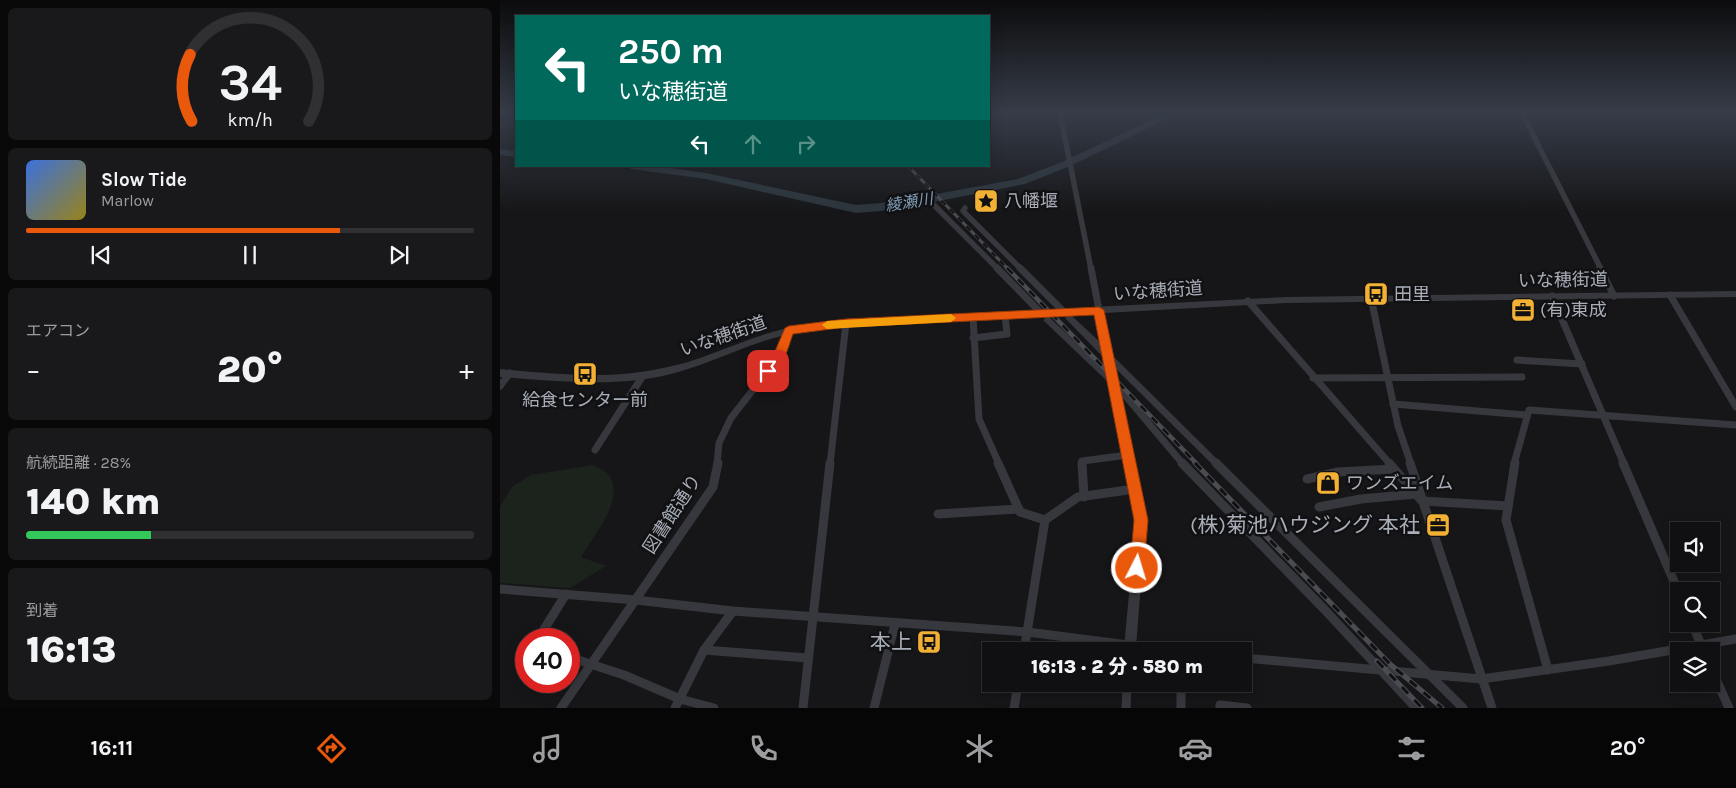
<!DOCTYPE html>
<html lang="ja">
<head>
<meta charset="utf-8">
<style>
  :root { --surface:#101012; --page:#19191b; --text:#f1f3f6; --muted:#9c9d9f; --line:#303032; --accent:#ea580c }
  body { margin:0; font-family:Karla,"Noto Sans JP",sans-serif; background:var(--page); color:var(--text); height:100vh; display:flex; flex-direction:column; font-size:19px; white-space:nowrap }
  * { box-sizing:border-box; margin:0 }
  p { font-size:16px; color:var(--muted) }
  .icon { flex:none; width:28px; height:28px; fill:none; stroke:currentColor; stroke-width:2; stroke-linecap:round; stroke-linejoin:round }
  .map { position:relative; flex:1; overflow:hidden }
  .details { display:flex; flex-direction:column; gap:8px; padding:8px; background:#09090a; width:500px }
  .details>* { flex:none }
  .hud { position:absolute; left:15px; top:15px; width:475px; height:152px; border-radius:0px; box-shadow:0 2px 12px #0003,0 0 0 1px var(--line); background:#00695c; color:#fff; overflow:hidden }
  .controls { position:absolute; left:1170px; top:522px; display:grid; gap:10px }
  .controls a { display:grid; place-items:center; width:50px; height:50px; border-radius:0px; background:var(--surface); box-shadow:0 2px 12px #0003,0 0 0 1px var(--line); font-size:25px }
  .speed { position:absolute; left:15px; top:628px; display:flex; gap:10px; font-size:25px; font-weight:700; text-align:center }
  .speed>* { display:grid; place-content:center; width:65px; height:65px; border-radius:50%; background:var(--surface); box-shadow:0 2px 12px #0003,0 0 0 1px var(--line); line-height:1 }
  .speed .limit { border:8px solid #d22; background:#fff; color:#111 }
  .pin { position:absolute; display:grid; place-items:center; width:42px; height:42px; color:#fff; margin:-21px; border-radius:10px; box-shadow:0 2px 8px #0006 }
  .me { position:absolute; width:55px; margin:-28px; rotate:5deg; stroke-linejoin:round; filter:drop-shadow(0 0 4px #0008) }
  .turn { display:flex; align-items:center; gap:18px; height:105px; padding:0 20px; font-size:22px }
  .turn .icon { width:65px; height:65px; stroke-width:2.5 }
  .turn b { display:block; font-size:35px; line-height:42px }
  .lanes { display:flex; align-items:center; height:48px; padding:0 20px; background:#0003; justify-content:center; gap:25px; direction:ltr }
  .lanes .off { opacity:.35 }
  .big { font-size:38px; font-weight:800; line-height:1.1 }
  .details .card { flex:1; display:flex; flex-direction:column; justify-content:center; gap:8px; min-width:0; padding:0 18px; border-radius:8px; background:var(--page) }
  .details .dial { align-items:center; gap:0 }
  .dial svg { height:130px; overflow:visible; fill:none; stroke:var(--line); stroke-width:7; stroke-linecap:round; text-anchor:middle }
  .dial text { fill:var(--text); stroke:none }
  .song { display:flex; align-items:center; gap:15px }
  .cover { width:60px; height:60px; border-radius:8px; background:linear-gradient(135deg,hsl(220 70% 55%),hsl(50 70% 35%)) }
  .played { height:5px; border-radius:2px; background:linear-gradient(90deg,var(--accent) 70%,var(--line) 70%) }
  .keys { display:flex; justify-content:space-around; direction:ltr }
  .heat { display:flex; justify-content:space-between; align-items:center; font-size:28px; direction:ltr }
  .charge { height:8px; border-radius:4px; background:linear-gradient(90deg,#34c759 28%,var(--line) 0) }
  .trip { position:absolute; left:482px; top:642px; width:270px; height:50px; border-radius:0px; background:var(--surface); box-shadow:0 2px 12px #0003,0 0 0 1px var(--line); font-weight:800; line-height:50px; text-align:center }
  .menu { display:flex; height:80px; justify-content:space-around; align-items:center; background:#060607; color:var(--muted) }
  .menu .icon { width:35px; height:35px }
  .menu .selected { color:var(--accent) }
  .menu b { font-size:22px; color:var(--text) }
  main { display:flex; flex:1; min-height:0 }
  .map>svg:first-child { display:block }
  .green { fill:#1c231d }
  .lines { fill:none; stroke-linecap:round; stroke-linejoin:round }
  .river { fill:#2c353c; fill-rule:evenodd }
  .minor-far2 { stroke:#37383d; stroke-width:5.5 }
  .minor-far1 { stroke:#37383d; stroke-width:7 }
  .minor { stroke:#37383d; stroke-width:9 }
  .tertiary { fill:#37383d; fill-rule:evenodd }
  .rail-far2-casing { stroke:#4a4c52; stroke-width:3 }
  .rail-far1-casing { stroke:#4a4c52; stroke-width:4.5 }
  .rail-casing { stroke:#4a4c52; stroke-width:5 }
  .rail-far2 { stroke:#111113; stroke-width:2; stroke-dasharray:6; stroke-linecap:butt }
  .rail-far1 { stroke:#111113; stroke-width:2.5; stroke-dasharray:8; stroke-linecap:butt }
  .rail { stroke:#111113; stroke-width:3; stroke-dasharray:9; stroke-linecap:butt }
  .route { fill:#ea580c; stroke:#983908 }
  .slow { fill:#f59e0b }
  .labels { text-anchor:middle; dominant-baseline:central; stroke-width:5; stroke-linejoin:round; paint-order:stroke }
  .far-water-label { font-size:16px; font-style:italic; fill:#7f9bb3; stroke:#111113 }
  .poi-label { font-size:18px; fill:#a8adb8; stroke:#111113; text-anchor:start }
  .street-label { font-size:18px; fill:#a8adb8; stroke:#111113 }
  .near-poi-label { font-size:21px; fill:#a8adb8; stroke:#111113; text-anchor:end }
</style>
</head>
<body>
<main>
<section class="details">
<div class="card dial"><svg viewBox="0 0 100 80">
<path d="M14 69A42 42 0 1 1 86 69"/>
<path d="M14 69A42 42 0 0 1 13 28" stroke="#ea580c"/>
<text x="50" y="56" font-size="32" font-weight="700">34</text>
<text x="50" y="72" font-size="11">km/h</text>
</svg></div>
<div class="card">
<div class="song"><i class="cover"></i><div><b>Slow Tide</b><p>Marlow</p></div></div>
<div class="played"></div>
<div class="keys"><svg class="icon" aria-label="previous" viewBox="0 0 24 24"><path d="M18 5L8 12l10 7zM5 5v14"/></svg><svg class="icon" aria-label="pause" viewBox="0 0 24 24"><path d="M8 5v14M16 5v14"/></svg><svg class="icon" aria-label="next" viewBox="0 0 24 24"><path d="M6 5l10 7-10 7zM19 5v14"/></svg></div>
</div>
<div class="card"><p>エアコン</p>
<div class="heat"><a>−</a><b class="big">20°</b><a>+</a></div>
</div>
<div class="card"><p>航続距離 · 28%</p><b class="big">140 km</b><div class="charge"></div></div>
<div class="card"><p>到着</p><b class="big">16:13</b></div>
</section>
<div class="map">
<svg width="1236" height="708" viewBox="0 0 1236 708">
  <rect width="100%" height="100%" fill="#161618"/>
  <!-- green -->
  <path class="green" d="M93 465C100 468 108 472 111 479 123 502 92 538 81 557L106 566 70 588 0 583V507L12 487 31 475Z"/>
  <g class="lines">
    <!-- river -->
    <g class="river">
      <polygon points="666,113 680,113 570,166 525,184 393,210 356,213 206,179 131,169 126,166 157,166 206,173 356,205 393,202 518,179 562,162"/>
      <polygon points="0,149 16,151 16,157 0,155"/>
    </g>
    <!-- minor-far2 -->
    <g class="minor-far2">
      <polyline points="560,113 591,269"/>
      <polyline points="1022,113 1101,269"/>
      <polyline points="433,204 498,269"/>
      <polyline points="465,208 463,211 521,269"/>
    </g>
    <!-- minor-far1 -->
    <g class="minor-far1">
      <polyline points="497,268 541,313"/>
      <polyline points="520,268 564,312"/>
      <polyline points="591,268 599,310"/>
      <polyline points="1100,268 1114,296"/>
      <polyline points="1170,295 1236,407"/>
      <polyline points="1052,296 1124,464"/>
      <polyline points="871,298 898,426 911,464"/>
      <polyline points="748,301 890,464"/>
      <polyline points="473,317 479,419 499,464"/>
      <polyline points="473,338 507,334 505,315"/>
      <polyline points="608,356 717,464"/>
      <polyline points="1017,360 1082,364"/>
      <polyline points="813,378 1022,377"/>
      <polyline points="613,381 683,464"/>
      <polyline points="0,386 10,373"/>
      <polyline points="893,404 1027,415"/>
      <polyline points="95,450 142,377"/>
      <polyline points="217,464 219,443 231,418 278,358 289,331"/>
      <polyline points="330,464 346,323"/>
      <polyline points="582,464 582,461 628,455"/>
      <polyline points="1014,464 1029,410 1236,425"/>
    </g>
    <!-- minor -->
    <g class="minor">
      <polyline points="498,463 520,512 545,520 524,651"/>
      <polyline points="582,463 584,497"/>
      <polyline points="682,463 824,609 916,708"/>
      <polyline points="716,463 963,708"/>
      <polyline points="889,463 922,501 1008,506"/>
      <polyline points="910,463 992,708"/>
      <polyline points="1015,463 1006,520 1048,670"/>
      <polyline points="1123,463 1179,593"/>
      <polyline points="807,479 838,472 894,469"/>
      <polyline points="819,507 861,499 916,494"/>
      <polyline points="438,514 519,509"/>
      <polyline points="545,520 578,497 635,489"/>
      <polyline points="0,589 136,600 233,611 527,632 675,651"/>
      <polyline points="1192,624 1204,651"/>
      <polyline points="38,639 66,594"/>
      <polyline points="204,650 308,658"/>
      <polyline points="69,657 124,675 180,699 214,708"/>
      <polyline points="744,658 981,679 1109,661 1236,639"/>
      <polyline points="1211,668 1229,708"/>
      <polyline points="681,684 681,708"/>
      <polyline points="61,708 213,487 218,463"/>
      <polyline points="175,708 204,650 233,611"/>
      <polyline points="303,708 330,463"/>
      <polyline points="374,708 395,624"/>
      <polyline points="514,708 518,684"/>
      <polyline points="626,708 627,684"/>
      <polyline points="720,708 720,705 747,708"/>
    </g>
    <!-- tertiary -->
    <path class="tertiary" d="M1236 291V297L786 303 604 313 646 520 636 647 634 651H626L624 647 636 520 609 383 543 320 547 317 550 318 606 370 604 358 565 318 569 315 572 316 602 344 595 313 346 326C319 328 293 332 267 340 232 351 199 368 163 376 109 387 54 381 0 377V369C54 374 109 380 163 368 197 362 228 346 260 336 288 326 317 322 346 320L786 297Z"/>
    <defs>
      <polyline id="rail-far2" points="408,166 508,269"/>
      <polyline id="rail-far1" points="507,268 697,464"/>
      <g id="rail">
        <polyline points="695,463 890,664 942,708"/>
        <polyline points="877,661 922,708"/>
      </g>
    </defs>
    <!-- rail-far2 casing -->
    <use href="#rail-far2" class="rail-far2-casing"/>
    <!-- rail-far1 casing -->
    <use href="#rail-far1" class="rail-far1-casing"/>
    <!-- rail casing -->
    <use href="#rail" class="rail-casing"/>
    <!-- rail-far2 -->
    <use href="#rail-far2" class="rail-far2"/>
    <!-- rail-far1 -->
    <use href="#rail-far1" class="rail-far1"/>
    <!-- rail -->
    <use href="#rail" class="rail"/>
  </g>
  <!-- sky -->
  <linearGradient id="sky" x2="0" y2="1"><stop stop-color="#0c0c0d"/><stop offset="0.53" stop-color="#363c48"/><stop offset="1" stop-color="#363c48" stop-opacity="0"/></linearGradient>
  <rect width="1236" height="212" fill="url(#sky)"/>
  <!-- route -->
  <path class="route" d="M599 307 604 310 648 520 644 568 642 573 637 575 632 573 630 568 634 520 594 315 346 327 293 334C288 347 283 371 268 376L262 371 273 356 285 328 289 326 346 319Z"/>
  <!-- slow -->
  <polygon class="slow" points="451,314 456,318 451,322 327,329 322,325 327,321"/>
  <!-- icons -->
  <defs>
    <symbol id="sight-square" viewBox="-11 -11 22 22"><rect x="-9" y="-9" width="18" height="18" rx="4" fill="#f2b134" stroke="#111113"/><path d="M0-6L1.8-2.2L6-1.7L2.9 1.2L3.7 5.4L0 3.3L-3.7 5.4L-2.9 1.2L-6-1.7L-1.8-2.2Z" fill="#111"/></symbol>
    <symbol id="bus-square" viewBox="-11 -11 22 22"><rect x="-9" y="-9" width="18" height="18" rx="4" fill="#f2b134" stroke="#111113"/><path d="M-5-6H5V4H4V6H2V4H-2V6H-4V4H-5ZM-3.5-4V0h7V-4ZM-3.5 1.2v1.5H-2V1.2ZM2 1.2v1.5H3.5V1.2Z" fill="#111"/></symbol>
    <symbol id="office-square" viewBox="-11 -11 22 22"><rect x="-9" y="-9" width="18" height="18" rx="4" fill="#f2b134" stroke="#111113"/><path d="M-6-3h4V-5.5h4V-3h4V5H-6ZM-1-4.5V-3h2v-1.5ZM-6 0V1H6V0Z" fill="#111"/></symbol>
    <symbol id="shop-square" viewBox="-11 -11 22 22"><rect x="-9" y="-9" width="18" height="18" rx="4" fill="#f2b134" stroke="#111113"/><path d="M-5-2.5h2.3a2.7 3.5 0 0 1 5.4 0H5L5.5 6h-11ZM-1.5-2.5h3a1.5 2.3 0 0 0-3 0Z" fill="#111"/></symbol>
  </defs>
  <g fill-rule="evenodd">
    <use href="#sight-square" x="472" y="187" width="28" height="28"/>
    <use href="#bus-square" x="862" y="280" width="28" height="28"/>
    <use href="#office-square" x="1009" y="296" width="28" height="28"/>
    <use href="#bus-square" x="71" y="360" width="28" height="28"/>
    <use href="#shop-square" x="814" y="469" width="28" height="28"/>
    <use href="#office-square" x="924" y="511" width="28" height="28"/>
    <use href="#bus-square" x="415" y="628" width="28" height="28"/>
  </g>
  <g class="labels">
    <!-- far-water labels -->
    <g class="far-water-label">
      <text transform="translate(409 202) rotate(-9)">綾瀬川</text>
    </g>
    <!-- poi labels -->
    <g class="poi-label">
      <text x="504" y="201">八幡堰</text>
      <text x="894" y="294">田里</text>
      <text x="1040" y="310">(有)東成</text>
      <text x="85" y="400" text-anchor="middle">給食センター前</text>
      <text x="846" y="483">ワンズエイム</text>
    </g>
    <!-- street labels -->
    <g class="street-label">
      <text transform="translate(1063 280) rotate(-1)">いな穂街道</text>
      <text transform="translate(658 291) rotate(-4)">いな穂街道</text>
      <text transform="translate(223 336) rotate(-19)">いな穂街道</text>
      <text transform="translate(172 514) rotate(-57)">図書館通り</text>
    </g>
    <!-- near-poi labels -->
    <g class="near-poi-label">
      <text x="920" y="525">(株)菊池ハウジング 本社</text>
      <text x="412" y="642">本上</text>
    </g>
  </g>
</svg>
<div class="controls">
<a><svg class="icon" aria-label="sound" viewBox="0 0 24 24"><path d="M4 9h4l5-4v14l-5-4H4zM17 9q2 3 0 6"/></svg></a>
<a><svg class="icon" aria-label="search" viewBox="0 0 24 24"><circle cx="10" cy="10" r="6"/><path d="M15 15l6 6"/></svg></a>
<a><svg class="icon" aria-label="layers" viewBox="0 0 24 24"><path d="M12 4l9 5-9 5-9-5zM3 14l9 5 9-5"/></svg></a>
</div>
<div class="speed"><div class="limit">40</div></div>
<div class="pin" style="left:268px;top:371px;background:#d93025"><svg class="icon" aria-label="arrive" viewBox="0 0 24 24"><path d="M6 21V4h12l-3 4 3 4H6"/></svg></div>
<svg class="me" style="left:637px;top:568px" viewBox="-20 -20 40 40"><circle r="17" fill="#ea580c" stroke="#fff" stroke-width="3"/><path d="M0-11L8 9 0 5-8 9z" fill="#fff"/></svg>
<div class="trip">16:13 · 2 分 · 580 m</div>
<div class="hud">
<div class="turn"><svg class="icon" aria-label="left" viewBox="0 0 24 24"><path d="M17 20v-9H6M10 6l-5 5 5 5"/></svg><div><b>250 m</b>いな穂街道</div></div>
<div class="lanes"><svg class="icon" aria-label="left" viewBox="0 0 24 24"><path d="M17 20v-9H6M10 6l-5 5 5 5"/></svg><svg class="icon off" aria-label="ahead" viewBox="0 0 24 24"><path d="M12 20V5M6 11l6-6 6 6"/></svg><svg class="icon off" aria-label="right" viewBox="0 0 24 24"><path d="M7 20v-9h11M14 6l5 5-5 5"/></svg></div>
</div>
</div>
</main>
<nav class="menu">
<b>16:11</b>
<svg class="icon selected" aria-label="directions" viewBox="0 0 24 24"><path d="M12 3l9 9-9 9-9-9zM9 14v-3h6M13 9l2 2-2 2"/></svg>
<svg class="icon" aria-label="music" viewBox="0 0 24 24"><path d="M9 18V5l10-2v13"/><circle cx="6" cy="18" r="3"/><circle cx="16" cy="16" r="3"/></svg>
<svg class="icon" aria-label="phone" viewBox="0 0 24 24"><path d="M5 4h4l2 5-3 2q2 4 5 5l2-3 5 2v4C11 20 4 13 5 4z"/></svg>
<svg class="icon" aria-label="climate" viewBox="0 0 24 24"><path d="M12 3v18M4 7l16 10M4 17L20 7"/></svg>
<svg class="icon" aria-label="car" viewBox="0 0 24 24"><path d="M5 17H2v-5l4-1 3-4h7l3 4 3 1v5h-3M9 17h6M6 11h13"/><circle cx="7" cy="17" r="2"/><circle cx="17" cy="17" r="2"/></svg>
<svg class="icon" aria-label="filters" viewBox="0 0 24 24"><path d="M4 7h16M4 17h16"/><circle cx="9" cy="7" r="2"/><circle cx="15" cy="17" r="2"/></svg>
<b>20°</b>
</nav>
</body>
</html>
